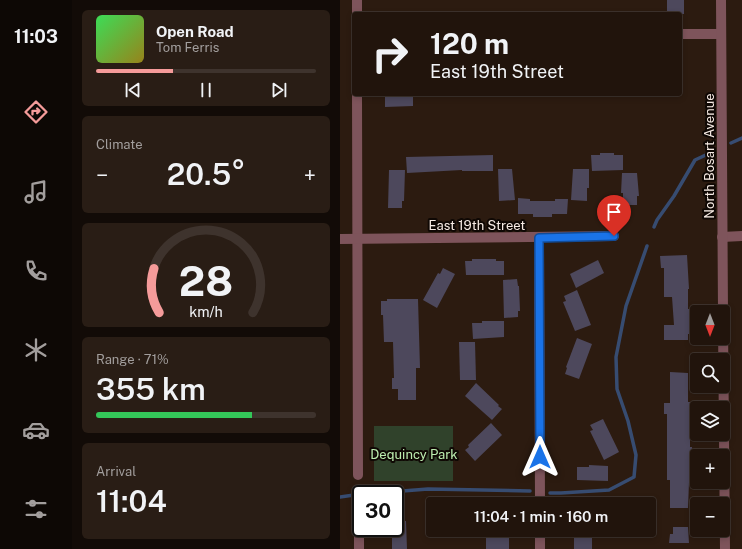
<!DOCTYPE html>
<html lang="en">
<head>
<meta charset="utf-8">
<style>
  :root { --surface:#21140c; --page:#291d15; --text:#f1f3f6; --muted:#a29e9d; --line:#3e332d; --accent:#f59b9a }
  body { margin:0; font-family:"Public Sans",sans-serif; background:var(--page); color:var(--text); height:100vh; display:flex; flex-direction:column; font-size:15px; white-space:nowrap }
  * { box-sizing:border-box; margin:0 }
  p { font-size:13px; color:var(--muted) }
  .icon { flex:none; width:22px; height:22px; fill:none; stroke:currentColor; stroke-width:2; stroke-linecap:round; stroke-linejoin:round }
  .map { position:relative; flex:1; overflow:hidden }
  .panel { display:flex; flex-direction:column; gap:10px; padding:10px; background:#120b07; width:268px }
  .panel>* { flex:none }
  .guide { position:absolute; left:12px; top:12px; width:330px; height:84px; border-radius:4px; box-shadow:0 2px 6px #0003,0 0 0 1px var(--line); background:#21140c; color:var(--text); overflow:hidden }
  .needle { width:26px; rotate:180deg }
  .fabs { position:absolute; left:350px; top:305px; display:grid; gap:8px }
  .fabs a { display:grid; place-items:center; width:40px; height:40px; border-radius:4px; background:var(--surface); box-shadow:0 2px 6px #0003,0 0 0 1px var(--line); font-size:20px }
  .speed { position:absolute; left:12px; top:485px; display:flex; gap:8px; font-size:20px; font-weight:700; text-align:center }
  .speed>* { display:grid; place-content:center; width:52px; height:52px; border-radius:50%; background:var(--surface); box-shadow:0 2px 6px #0003,0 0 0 1px var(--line); line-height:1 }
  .speed .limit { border:2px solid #111; border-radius:6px; background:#fff; color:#111 }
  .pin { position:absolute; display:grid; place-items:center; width:34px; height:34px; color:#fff; margin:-41px -17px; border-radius:50% 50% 50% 0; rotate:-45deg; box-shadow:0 0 4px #0007 }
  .pin .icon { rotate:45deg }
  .me { position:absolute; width:44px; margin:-22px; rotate:0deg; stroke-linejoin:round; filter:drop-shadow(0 0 3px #0008) }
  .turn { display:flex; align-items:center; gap:14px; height:84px; padding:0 12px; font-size:18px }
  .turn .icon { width:52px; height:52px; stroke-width:2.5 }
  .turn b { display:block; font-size:28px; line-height:34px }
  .big { font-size:30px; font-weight:600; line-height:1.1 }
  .panel .card { flex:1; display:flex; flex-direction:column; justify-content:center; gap:6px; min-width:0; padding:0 14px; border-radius:6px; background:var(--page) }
  .panel .dial { align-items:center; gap:0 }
  .dial svg { height:104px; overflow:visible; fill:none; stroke:var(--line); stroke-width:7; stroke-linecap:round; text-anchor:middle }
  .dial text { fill:var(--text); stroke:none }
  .song { display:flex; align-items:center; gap:12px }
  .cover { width:48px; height:48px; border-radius:6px; background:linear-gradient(135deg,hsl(130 70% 55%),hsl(50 70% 35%)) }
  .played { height:4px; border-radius:2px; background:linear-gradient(90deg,var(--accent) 35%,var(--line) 35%) }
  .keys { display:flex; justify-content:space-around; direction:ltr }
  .heat { display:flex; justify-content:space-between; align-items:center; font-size:22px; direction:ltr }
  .charge { height:6px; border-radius:3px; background:linear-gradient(90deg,#34c759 71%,var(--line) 0) }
  .trip { position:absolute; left:86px; top:497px; width:230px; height:40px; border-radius:4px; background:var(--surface); box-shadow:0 2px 6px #0003,0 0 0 1px var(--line); font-weight:600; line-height:40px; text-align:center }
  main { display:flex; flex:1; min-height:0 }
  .menu { display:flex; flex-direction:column; width:72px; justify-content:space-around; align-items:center; background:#0d0805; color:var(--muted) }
  .menu .icon { width:28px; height:28px }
  .menu .active { color:var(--accent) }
  .menu b { font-size:18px; color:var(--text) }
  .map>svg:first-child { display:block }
  .green { fill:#30422b }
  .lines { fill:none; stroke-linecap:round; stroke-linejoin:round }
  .stream { stroke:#374c71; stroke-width:3.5 }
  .building { fill:#4d485c }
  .path { stroke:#94867d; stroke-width:2; stroke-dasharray:3 3; stroke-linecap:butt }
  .minor { stroke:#7e545b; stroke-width:10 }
  .tertiary { stroke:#7e545b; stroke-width:10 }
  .route-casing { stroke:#114b97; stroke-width:10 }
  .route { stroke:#1a73e8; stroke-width:7 }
  .labels { text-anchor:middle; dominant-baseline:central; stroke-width:4; stroke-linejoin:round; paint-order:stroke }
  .street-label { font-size:13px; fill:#f8ece5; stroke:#0f0804 }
  .park-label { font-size:13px; fill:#bcedaf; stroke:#0f0804 }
</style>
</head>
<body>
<main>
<nav class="menu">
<b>11:03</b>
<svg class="icon active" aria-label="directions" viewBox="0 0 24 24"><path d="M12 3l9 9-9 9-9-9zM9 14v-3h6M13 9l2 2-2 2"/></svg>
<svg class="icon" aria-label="music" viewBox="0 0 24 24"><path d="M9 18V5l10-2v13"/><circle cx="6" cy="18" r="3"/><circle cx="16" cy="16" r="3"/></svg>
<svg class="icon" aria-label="phone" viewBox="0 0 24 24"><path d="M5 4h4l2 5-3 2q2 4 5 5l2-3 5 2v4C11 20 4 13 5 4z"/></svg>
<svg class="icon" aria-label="climate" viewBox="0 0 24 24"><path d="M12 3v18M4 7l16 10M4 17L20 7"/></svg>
<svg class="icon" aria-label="car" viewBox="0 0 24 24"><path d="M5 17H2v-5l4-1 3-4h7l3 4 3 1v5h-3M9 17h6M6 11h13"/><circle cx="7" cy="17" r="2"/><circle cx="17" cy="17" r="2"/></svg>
<svg class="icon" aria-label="filters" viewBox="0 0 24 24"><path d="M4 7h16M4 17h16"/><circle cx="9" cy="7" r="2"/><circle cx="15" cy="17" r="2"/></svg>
</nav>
<section class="panel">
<div class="card">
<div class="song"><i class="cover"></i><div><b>Open Road</b><p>Tom Ferris</p></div></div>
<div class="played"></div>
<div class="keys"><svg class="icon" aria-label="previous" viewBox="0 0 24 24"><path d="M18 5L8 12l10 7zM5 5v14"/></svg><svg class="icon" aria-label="pause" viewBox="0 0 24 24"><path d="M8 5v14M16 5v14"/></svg><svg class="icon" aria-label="next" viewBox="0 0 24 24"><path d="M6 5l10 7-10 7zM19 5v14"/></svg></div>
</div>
<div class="card"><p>Climate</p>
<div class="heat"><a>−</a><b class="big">20.5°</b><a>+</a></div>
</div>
<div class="card dial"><svg viewBox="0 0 100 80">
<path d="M14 69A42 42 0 1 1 86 69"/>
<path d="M14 69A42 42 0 0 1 10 35" stroke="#f59b9a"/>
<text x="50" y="56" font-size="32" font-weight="700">28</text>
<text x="50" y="72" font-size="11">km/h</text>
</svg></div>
<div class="card"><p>Range · 71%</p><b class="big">355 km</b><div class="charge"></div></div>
<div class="card"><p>Arrival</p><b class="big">11:04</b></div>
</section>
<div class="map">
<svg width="402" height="549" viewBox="0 0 402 549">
  <rect width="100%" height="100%" fill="#2c1b10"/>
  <!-- green -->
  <rect class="green" x="34" y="426" width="79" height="55"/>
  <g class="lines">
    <!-- stream -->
    <g class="stream">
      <polyline points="391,143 402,138"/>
      <polyline points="314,227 317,220 334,196 355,160 370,153"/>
      <polyline points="210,493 221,493 269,490 294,477 296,455 288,421 277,389 276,357 286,306 307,246"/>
      <polyline points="24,494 88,489 190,491"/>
      <polyline points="0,497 21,494"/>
    </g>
  </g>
  <!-- building -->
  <g class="building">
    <rect x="327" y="0" width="17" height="14"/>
    <polygon points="45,94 73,94 73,106 45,107"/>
    <polygon points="260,153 274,153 274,155 283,155 283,170 252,171 251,155 260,155"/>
    <polygon points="153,155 153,171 122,171 122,170 67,173 66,157"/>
    <polygon points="158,169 172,169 175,200 159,201"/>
    <polygon points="233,169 249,169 249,188 247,188 247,201 231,200"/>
    <polygon points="49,170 65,170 64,201 62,201 62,208 48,208"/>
    <polygon points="282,173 297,173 299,196 297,196 297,205 283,205 283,193 281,193"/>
    <polygon points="178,198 190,199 190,201 215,201 215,199 228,199 227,214 212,214 212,217 193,217 193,214 178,214"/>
    <polygon points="347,255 349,289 348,289 348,309 351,309 352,334 348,334 348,340 324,340 324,325 334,325 332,297 324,297 324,268 321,268 320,256"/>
    <polygon points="132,259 156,259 156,261 164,261 164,275 126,275 125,261 132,261"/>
    <polygon points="258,260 264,273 236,288 230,274"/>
    <polygon points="103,268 115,274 97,308 83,300 98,273 100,274"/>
    <polygon points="177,279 178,286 179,286 180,311 178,311 178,317 164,318 163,280"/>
    <polygon points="237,290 251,325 235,331 223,302 226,301 224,296"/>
    <polygon points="47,299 78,299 80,368 76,368 76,400 58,400 58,389 52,389 52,378 54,378 53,342 44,342 43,315 41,315 41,301 47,301"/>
    <polygon points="142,321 164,321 164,337 133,339 132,323 142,323"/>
    <polygon points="237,338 252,344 239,379 225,374 227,368 226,367"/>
    <polygon points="119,342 135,342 136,380 120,380"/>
    <polygon points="330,372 348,373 348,402 350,402 350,447 352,447 353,457 350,457 348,508 330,508 330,480 327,480 327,414 324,414 324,403 330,403"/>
    <polygon points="136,383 159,405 158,406 162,409 152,420 125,396"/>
    <polygon points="263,419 279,452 264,460 250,431 253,430 250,425"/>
    <polygon points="151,423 162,435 135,461 125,450 129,447 128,445"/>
    <polygon points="249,465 268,466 268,481 237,480 237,467 249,467"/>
    <polygon points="55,521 66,521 67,549 52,549 52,528 55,528"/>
    <polygon points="333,527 348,527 349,543 329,543 330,534 333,534"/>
    <rect x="146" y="530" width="23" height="19"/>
    <rect x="234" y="530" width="18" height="19"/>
  </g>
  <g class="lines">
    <!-- path -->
    <polyline class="path" points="18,486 19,508"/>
    <!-- minor -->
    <g class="minor">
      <polyline points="17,0 17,14"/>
      <polyline points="340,34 381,34"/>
      <polyline points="17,94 18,475"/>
      <polyline points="382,237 402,236"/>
      <polyline points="199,238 200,504"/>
      <polyline points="0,239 274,236"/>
      <polyline points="19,517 19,549"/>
      <polyline points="200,530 200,549"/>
    </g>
    <!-- tertiary -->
    <g class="tertiary">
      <polyline points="381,0 383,312"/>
      <polyline points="383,324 385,549"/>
    </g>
  </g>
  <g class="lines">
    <defs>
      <polyline id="route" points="200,457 199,238 274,236"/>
    </defs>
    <!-- route casing -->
    <use href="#route" class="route-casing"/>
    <!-- route -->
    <use href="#route" class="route"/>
  </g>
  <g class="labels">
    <!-- street labels -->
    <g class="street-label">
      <text transform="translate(369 156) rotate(-90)">North Bosart Avenue</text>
      <text x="137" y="225">East 19th Street</text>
    </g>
    <!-- park labels -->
    <g class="park-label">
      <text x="74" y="454">Dequincy Park</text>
    </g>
  </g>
</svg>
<div class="fabs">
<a><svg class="needle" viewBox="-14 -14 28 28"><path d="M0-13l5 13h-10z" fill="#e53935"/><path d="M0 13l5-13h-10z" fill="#a29e9d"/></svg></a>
<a><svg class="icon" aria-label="search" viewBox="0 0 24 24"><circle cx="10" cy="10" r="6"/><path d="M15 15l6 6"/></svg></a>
<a><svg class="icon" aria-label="layers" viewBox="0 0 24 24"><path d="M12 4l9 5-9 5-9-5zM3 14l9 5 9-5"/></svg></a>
<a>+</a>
<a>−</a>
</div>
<div class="speed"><div class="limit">30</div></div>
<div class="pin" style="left:274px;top:236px;background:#d93025"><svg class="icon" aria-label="arrive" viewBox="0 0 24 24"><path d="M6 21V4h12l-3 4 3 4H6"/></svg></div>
<svg class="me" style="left:200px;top:457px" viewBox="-20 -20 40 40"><path d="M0-17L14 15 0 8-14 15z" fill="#1a73e8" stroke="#fff" stroke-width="4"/></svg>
<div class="trip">11:04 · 1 min · 160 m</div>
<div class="guide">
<div class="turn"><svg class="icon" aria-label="right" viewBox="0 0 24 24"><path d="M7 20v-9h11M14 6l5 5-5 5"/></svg><div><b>120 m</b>East 19th Street</div></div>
</div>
</div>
</main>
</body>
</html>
